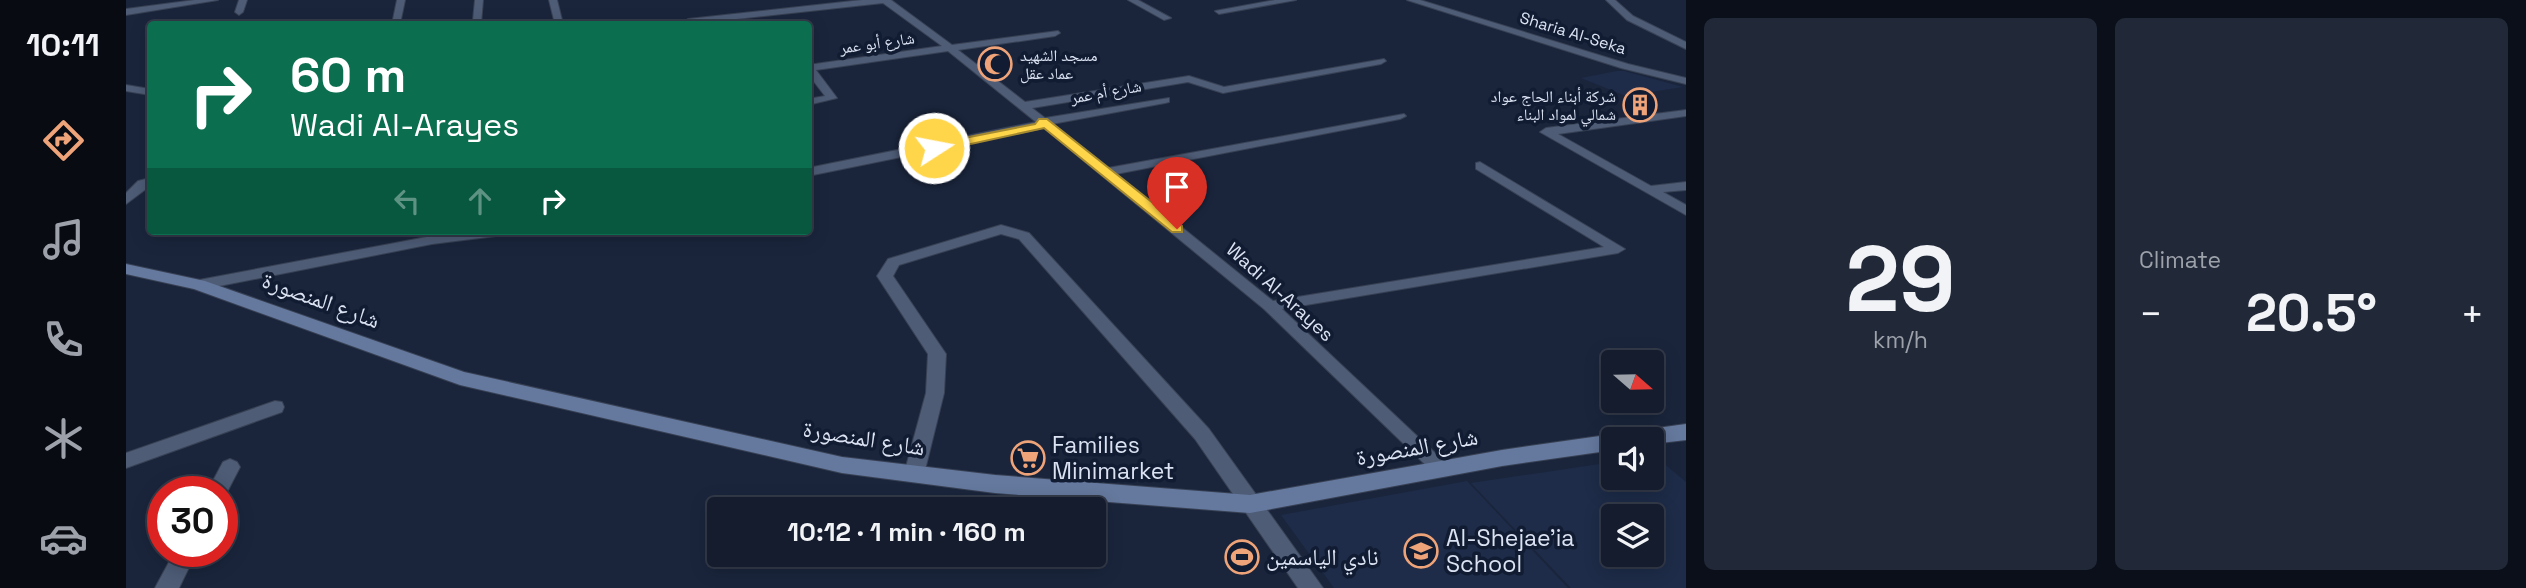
<!DOCTYPE html>
<html lang="en">
<head>
<meta charset="utf-8">
<style>
  :root { --surface:#141c2d; --page:#212939; --text:#f1f3f6; --muted:#9da1aa; --line:#333a49; --accent:#efa378 }
  body { margin:0; font-family:"Space Grotesk","Noto Naskh Arabic",sans-serif; background:var(--page); color:var(--text); height:100vh; display:flex; flex-direction:column; font-size:26px; white-space:nowrap }
  * { box-sizing:border-box; margin:0 }
  p { font-size:23px; color:var(--muted) }
  .icon { flex:none; width:38px; height:38px; fill:none; stroke:currentColor; stroke-width:2; stroke-linecap:round; stroke-linejoin:round }
  .map { position:relative; flex:1; overflow:hidden }
  .sheet { display:flex; flex-direction:column; gap:18px; padding:18px; background:#0b0f19; width:840px }
  .sheet>* { flex:none }
  .hud { position:absolute; left:21px; top:21px; width:665px; height:214px; border-radius:7px; box-shadow:0 4px 18px #0003,0 0 0 2px var(--line); background:#0b6e4f; color:#fff; overflow:hidden }
  .needle { width:46px; rotate:110deg }
  .fabs { position:absolute; left:1475px; top:350px; display:grid; gap:14px }
  .fabs a { display:grid; place-items:center; width:63px; height:63px; border-radius:7px; background:var(--surface); box-shadow:0 4px 18px #0003,0 0 0 2px var(--line); font-size:35px }
  .speed { position:absolute; left:21px; top:476px; display:flex; gap:14px; font-size:35px; font-weight:700; text-align:center }
  .speed>* { display:grid; place-content:center; width:91px; height:91px; border-radius:50%; background:var(--surface); box-shadow:0 4px 18px #0003,0 0 0 2px var(--line); line-height:1 }
  .speed .limit { border:10px solid #d22; background:#fff; color:#111 }
  .pin { position:absolute; display:grid; place-items:center; width:60px; height:60px; color:#fff; margin:-72px -30px; border-radius:50% 50% 50% 0; rotate:-45deg; box-shadow:0 0 7px #0007 }
  .pin .icon { rotate:45deg }
  .me { position:absolute; width:77px; margin:-38px; rotate:79deg; stroke-linejoin:round; filter:drop-shadow(0 0 5px #0008) }
  .turn { display:flex; align-items:center; gap:24px; height:147px; padding:0 28px; font-size:32px }
  .turn .icon { width:91px; height:91px; stroke-width:2.5 }
  .turn b { display:block; font-size:49px; line-height:60px }
  .lanes { display:flex; align-items:center; height:66px; padding:0 28px; background:#0003; justify-content:center; gap:35px; direction:ltr }
  .lanes .off { opacity:.35 }
  .big { font-size:52px; font-weight:600; line-height:1.1 }
  .sheet .widget { flex:1; display:flex; flex-direction:column; justify-content:center; gap:10px; min-width:0; padding:0 24px; border-radius:10px; background:var(--page) }
  .sheet .dial { align-items:center; gap:0 }
  .dial b { font-size:91px; line-height:1 }
  .heat { display:flex; justify-content:space-between; align-items:center; font-size:38px; direction:ltr }
  .sheet .tiles { flex:1; display:grid; gap:18px; grid-template-columns:repeat(2,1fr) }
  .trip { position:absolute; left:581px; top:497px; width:399px; height:70px; border-radius:7px; background:var(--surface); box-shadow:0 4px 18px #0003,0 0 0 2px var(--line); font-weight:600; line-height:70px; text-align:center }
  main { display:flex; flex:1; min-height:0 }
  .tabs { display:flex; flex-direction:column; width:126px; justify-content:space-around; align-items:center; background:#080b12; color:var(--muted) }
  .tabs .icon { width:49px; height:49px }
  .tabs .active { color:var(--accent) }
  .tabs b { font-size:32px; color:var(--text) }
  .map>svg:first-child { display:block }
  .built { fill:#1e2c49; fill-rule:evenodd }
  .lines { fill:none; stroke-linecap:round; stroke-linejoin:round }
  .minor-casing { stroke:#384154; stroke-width:2 }
  .secondary-casing { stroke:#384154; stroke-width:2 }
  .minor { fill:#4e5c76; fill-rule:evenodd }
  .secondary { fill:#65799e; fill-rule:evenodd }
  .route { fill:#ffd54a; stroke:#a68a30; stroke-width:2 }
  .labels { text-anchor:middle; dominant-baseline:central; stroke-width:7; stroke-linejoin:round; paint-order:stroke }
  .far-street-label { font-size:16px; fill:#dbe3f3; stroke:#111c32 }
  .far-poi-label { font-size:16px; fill:#dbe3f3; stroke:#111c32; text-anchor:start }
  .street-label { font-size:19px; fill:#dbe3f3; stroke:#111c32 }
  .near-street-label { font-size:23px; fill:#dbe3f3; stroke:#111c32 }
  .near-poi-label { font-size:23px; fill:#dbe3f3; stroke:#111c32; text-anchor:start }
</style>
</head>
<body>
<main>
<nav class="tabs">
<b>10:11</b>
<svg class="icon active" aria-label="directions" viewBox="0 0 24 24"><path d="M12 3l9 9-9 9-9-9zM9 14v-3h6M13 9l2 2-2 2"/></svg>
<svg class="icon" aria-label="music" viewBox="0 0 24 24"><path d="M9 18V5l10-2v13"/><circle cx="6" cy="18" r="3"/><circle cx="16" cy="16" r="3"/></svg>
<svg class="icon" aria-label="phone" viewBox="0 0 24 24"><path d="M5 4h4l2 5-3 2q2 4 5 5l2-3 5 2v4C11 20 4 13 5 4z"/></svg>
<svg class="icon" aria-label="climate" viewBox="0 0 24 24"><path d="M12 3v18M4 7l16 10M4 17L20 7"/></svg>
<svg class="icon" aria-label="car" viewBox="0 0 24 24"><path d="M5 17H2v-5l4-1 3-4h7l3 4 3 1v5h-3M9 17h6M6 11h13"/><circle cx="7" cy="17" r="2"/><circle cx="17" cy="17" r="2"/></svg>
</nav>
<div class="map">
<svg width="1560" height="588" viewBox="0 0 1560 588">
  <rect width="100%" height="100%" fill="#1a253c"/>
  <!-- built -->
  <g class="built">
    <polygon points="1491,71 1498,71 1557,87 1500,96 1455,78"/>
    <path d="M1529 456 1560 482V588H1445L1345 483 1487 462 1488 478H1526V457ZM1526 516V555H1488V516Z"/>
    <polygon points="1341,481 1442,588 1208,588 1155,515"/>
  </g>
  <g class="lines">
    <defs>
      <g id="minor">
        <polygon points="69,0 92,0 0,15 0,9"/>
        <polygon points="113,0 121,0 117,12 113,15 109,12"/>
        <polygon points="271,0 279,0 274,24 266,24"/>
        <polygon points="349,0 357,0 355,24 326,24 330,21 347,20"/>
        <polygon points="423,0 431,0 437,24 429,24"/>
        <polygon points="736,0 765,0 826,45 932,31 934,33 929,36 832,50 899,102 1063,76 1098,87 1258,59 1260,61 1255,64 1097,93 1062,82 906,108 919,118 1043,98 1043,102 1039,103 926,124 982,168 1278,114 1280,116 1274,119 990,174 1147,301 1478,247 1350,169 1350,163 1354,162 1499,249 1492,253 1156,309 1326,469 1323,474 1316,477 1309,474 1138,309 918,128 682,176 682,168 910,122 822,51 690,70 711,98 682,105 682,99 699,96 682,74 682,65 816,46 757,3 564,24 558,22 562,19"/>
        <polygon points="1002,0 1012,0 1045,18 1038,20"/>
        <polygon points="1149,0 1170,0 1093,14 1089,11"/>
        <polygon points="1281,0 1294,0 1502,64 1560,78 1560,84 1495,68"/>
        <polygon points="1480,0 1489,0 1507,16 1560,42 1560,49 1501,20"/>
        <polygon points="0,85 24,89 24,95 0,91"/>
        <polygon points="1560,110 1560,116 1432,134 1525,186 1560,182 1560,190 1537,192 1560,205 1560,215 1414,132 1420,128"/>
        <polygon points="24,178 24,186 0,204 0,193 12,181"/>
        <polygon points="875,225 903,233 1083,429 1197,588 1172,588 1069,439 893,239 875,234 773,265 767,276 820,354 818,393 798,474 795,479 788,482 781,479 778,474 800,393 802,354 751,276 762,259"/>
        <polygon points="344,231 385,231 378,235 306,244 73,290 65,285 73,280 306,236"/>
        <polygon points="149,401 156,402 158,407 156,412 0,468 0,453"/>
        <polygon points="104,459 111,462 114,467 98,498 96,498 96,492 81,492 97,462"/>
        <polygon points="49,551 71,551 53,588 29,588"/>
      </g>
      <g id="secondary">
        <polygon points="0,264 79,281 338,372 716,457 869,475 1124,495 1376,450 1488,434 1497,439 1488,439 1488,450 1376,466 1124,513 869,493 716,473 334,385 68,289 0,274"/>
        <polygon points="1560,424 1560,440 1526,444 1526,439 1498,439 1501,433 1509,431"/>
      </g>
    </defs>
    <!-- minor casing -->
    <use href="#minor" class="minor-casing"/>
    <!-- secondary casing -->
    <use href="#secondary" class="secondary-casing"/>
    <!-- minor -->
    <use href="#minor" class="minor"/>
    <!-- secondary -->
    <use href="#secondary" class="secondary"/>
  </g>
  <!-- route -->
  <polygon class="route" points="913,119 921,119 1056,226 1056,232 1046,232 918,128 808,152 802,148 808,144 909,124"/>
  <!-- icons -->
  <defs>
    <symbol id="mosque-ring" viewBox="-11 -11 22 22"><circle r="9.5" fill="#111c32" stroke="#efa378" stroke-width="1.5"/><path d="M3.5-4.9A6 6 0 1 0 3.5 4.9A5 5 0 1 1 3.5-4.9Z" fill="#efa378"/></symbol>
    <symbol id="building-ring" viewBox="-11 -11 22 22"><circle r="9.5" fill="#111c32" stroke="#efa378" stroke-width="1.5"/><path d="M-4-6H4V6H1V3H-1V6H-4ZM-2.5-4.3h1.7v1.8h-1.7ZM.8-4.3h1.7v1.8H.8ZM-2.5-1h1.7V.8h-1.7ZM.8-1h1.7V.8H.8Z" fill="#efa378"/></symbol>
    <symbol id="supermarket-ring" viewBox="-11 -11 22 22"><circle r="9.5" fill="#111c32" stroke="#efa378" stroke-width="1.5"/><path d="M-6-5.5h2.5l.6 2H6L4.5 2H-2.5L-4.4-4H-6ZM-1.5 3.2a1.3 1.3 0 1 0 .1 0ZM3 3.2a1.3 1.3 0 1 0 .1 0Z" fill="#efa378"/></symbol>
    <symbol id="school-ring" viewBox="-11 -11 22 22"><circle r="9.5" fill="#111c32" stroke="#efa378" stroke-width="1.5"/><path d="M0-5L7-2L0 1L-7-2ZM-4 1L0 2.5L4 1V4Q0 6-4 4Z" fill="#efa378"/></symbol>
    <symbol id="stadium-ring" viewBox="-11 -11 22 22"><circle r="9.5" fill="#111c32" stroke="#efa378" stroke-width="1.5"/><path d="M0-5a6.5 5 0 1 0 0 10a6.5 5 0 1 0 0-10ZM-3.5-1.8h7v3.6h-7Z" fill="#efa378"/></symbol>
  </defs>
  <g fill-rule="evenodd">
    <use href="#mosque-ring" x="850" y="45" width="38" height="38"/>
    <use href="#building-ring" x="1495" y="86" width="38" height="38"/>
    <use href="#supermarket-ring" x="883" y="439" width="38" height="38"/>
    <use href="#school-ring" x="1276" y="532" width="38" height="38"/>
    <use href="#stadium-ring" x="1097" y="538" width="38" height="38"/>
  </g>
  <g class="labels">
    <!-- far-street labels -->
    <g class="far-street-label">
      <text transform="translate(1447 33) rotate(17)">Sharia Al-Seka</text>
      <text transform="translate(751 43) rotate(-8)">شارع أبو عمر</text>
      <text transform="translate(980 92) rotate(-10)">شارع أم عمر</text>
    </g>
    <!-- far-poi labels -->
    <g class="far-poi-label">
      <text x="894" y="55">مسجد الشهيد<tspan x="894" dy="18">عماد عقل</tspan></text>
      <text x="1490" y="96" text-anchor="end">شركة أبناء الحاج عواد<tspan x="1490" dy="18">شمالي لمواد البناء</tspan></text>
    </g>
    <!-- street labels -->
    <g class="street-label">
      <text transform="translate(1154 292) rotate(42)">Wadi Al-Arayes</text>
    </g>
    <!-- near-street labels -->
    <g class="near-street-label">
      <text transform="translate(195 300) rotate(20)">شارع المنصورة</text>
      <text transform="translate(738 438) rotate(9)">شارع المنصورة</text>
      <text transform="translate(1291 447) rotate(-10)">شارع المنصورة</text>
    </g>
    <!-- near-poi labels -->
    <g class="near-poi-label">
      <text x="926" y="445">Families<tspan x="926" dy="26">Minimarket</tspan></text>
      <text x="1320" y="538">Al-Shejae'ia<tspan x="1320" dy="26">School</tspan></text>
      <text x="1140" y="557">نادي الياسمين</text>
    </g>
  </g>
</svg>
<div class="fabs">
<a><svg class="needle" viewBox="-14 -14 28 28"><path d="M0-13l5 13h-10z" fill="#e53935"/><path d="M0 13l5-13h-10z" fill="#9da1aa"/></svg></a>
<a><svg class="icon" aria-label="sound" viewBox="0 0 24 24"><path d="M4 9h4l5-4v14l-5-4H4zM17 9q2 3 0 6"/></svg></a>
<a><svg class="icon" aria-label="layers" viewBox="0 0 24 24"><path d="M12 4l9 5-9 5-9-5zM3 14l9 5 9-5"/></svg></a>
</div>
<div class="speed"><div class="limit">30</div></div>
<div class="pin" style="left:1051px;top:229px;background:#d93025"><svg class="icon" aria-label="arrive" viewBox="0 0 24 24"><path d="M6 21V4h12l-3 4 3 4H6"/></svg></div>
<svg class="me" style="left:808px;top:148px" viewBox="-20 -20 40 40"><circle r="17" fill="#ffd54a" stroke="#fff" stroke-width="3"/><path d="M0-11L8 9 0 5-8 9z" fill="#fff"/></svg>
<div class="trip">10:12 · 1 min · 160 m</div>
<div class="hud">
<div class="turn"><svg class="icon" aria-label="right" viewBox="0 0 24 24"><path d="M7 20v-9h11M14 6l5 5-5 5"/></svg><div><b>60 m</b>Wadi Al-Arayes</div></div>
<div class="lanes"><svg class="icon off" aria-label="left" viewBox="0 0 24 24"><path d="M17 20v-9H6M10 6l-5 5 5 5"/></svg><svg class="icon off" aria-label="ahead" viewBox="0 0 24 24"><path d="M12 20V5M6 11l6-6 6 6"/></svg><svg class="icon" aria-label="right" viewBox="0 0 24 24"><path d="M7 20v-9h11M14 6l5 5-5 5"/></svg></div>
</div>
</div>
<section class="sheet">
<div class="tiles">
<div class="widget dial"><b>29</b><p>km/h</p></div>
<div class="widget"><p>Climate</p>
<div class="heat"><a>−</a><b class="big">20.5°</b><a>+</a></div>
</div>
</div>
</section>
</main>
</body>
</html>
